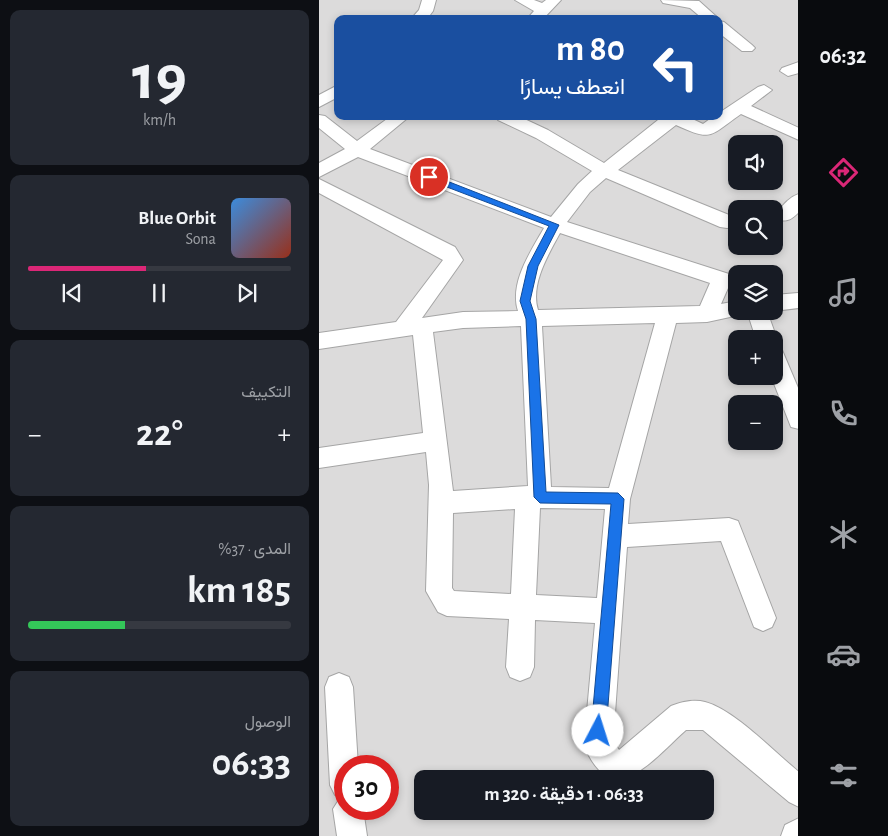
<!DOCTYPE html>
<html lang="ar">
<head>
<meta charset="utf-8">
<style>
  :root { --surface:#171b24; --page:#242831; --text:#f1f3f6; --muted:#9ea1a6; --line:#363941; --accent:#db2777 }
  body { margin:0; font-family:"Alegreya Sans",Vazirmatn,sans-serif; background:var(--page); color:var(--text); direction:rtl; height:100vh; display:flex; flex-direction:column; font-size:19px; white-space:nowrap }
  * { box-sizing:border-box; margin:0 }
  p { font-size:16px; color:var(--muted) }
  .icon { flex:none; width:28px; height:28px; fill:none; stroke:currentColor; stroke-width:2; stroke-linecap:round; stroke-linejoin:round }
  .map { position:relative; flex:1; overflow:hidden; direction:ltr }
  .details { display:flex; flex-direction:column; gap:10px; padding:10px; background:#0d0f14; width:319px }
  .details>* { flex:none }
  .hud { position:absolute; left:15px; top:15px; width:389px; height:105px; border-radius:10px; box-shadow:0 2px 8px #0003; direction:rtl; background:#1a4fa0; color:#fff; overflow:hidden }
  .controls { position:absolute; left:409px; top:135px; display:grid; gap:10px }
  .controls a { display:grid; place-items:center; width:55px; height:55px; border-radius:10px; background:var(--surface); box-shadow:0 2px 8px #0003; font-size:25px }
  .speed { position:absolute; left:15px; top:755px; display:flex; gap:10px; font-size:25px; font-weight:700; text-align:center }
  .speed>* { display:grid; place-content:center; width:65px; height:65px; border-radius:50%; background:var(--surface); box-shadow:0 2px 8px #0003; line-height:1 }
  .speed .limit { border:8px solid #d22; background:#fff; color:#111 }
  .pin { position:absolute; display:grid; place-items:center; width:42px; height:42px; color:#fff; margin:-21px; border:2px solid #fff; border-radius:50%; box-shadow:0 1px 5px #0007 }
  .me { position:absolute; width:55px; margin:-28px; rotate:5deg; stroke-linejoin:round; filter:drop-shadow(0 0 4px #0008) }
  .turn { display:flex; align-items:center; gap:18px; height:105px; padding:0 15px; font-size:22px }
  .turn .icon { width:65px; height:65px; stroke-width:2.5 }
  .turn b { display:block; font-size:35px; line-height:42px }
  .big { font-size:38px; font-weight:600; line-height:1.1 }
  .details .widget { flex:1; display:flex; flex-direction:column; justify-content:center; gap:8px; min-width:0; padding:0 18px; border-radius:10px; background:var(--page) }
  .details .dial { align-items:center; gap:0 }
  .dial b { font-size:65px; line-height:1 }
  .song { display:flex; align-items:center; gap:15px }
  .cover { width:60px; height:60px; border-radius:8px; background:linear-gradient(135deg,hsl(210 70% 55%),hsl(10 70% 35%)) }
  .played { height:5px; border-radius:2px; background:linear-gradient(90deg,var(--accent) 45%,var(--line) 45%) }
  .keys { display:flex; justify-content:space-around; direction:ltr }
  .heat { display:flex; justify-content:space-between; align-items:center; font-size:28px; direction:ltr }
  .charge { height:8px; border-radius:4px; background:linear-gradient(90deg,#34c759 37%,var(--line) 0) }
  .trip { position:absolute; left:95px; top:770px; width:300px; height:50px; border-radius:10px; background:var(--surface); box-shadow:0 2px 8px #0003; font-weight:600; line-height:50px; text-align:center; direction:rtl }
  main { display:flex; flex:1; min-height:0 }
  .dock { display:flex; flex-direction:column; width:90px; justify-content:space-around; align-items:center; background:#090b0e; color:var(--muted) }
  .dock .icon { width:35px; height:35px }
  .dock .on { color:var(--accent) }
  .dock b { font-size:22px; color:var(--text) }
  .map>svg:first-child { display:block }
  .residential { fill:#dcdbdb; fill-rule:evenodd }
  .lines { fill:none; stroke-linecap:round; stroke-linejoin:round }
  .minor-casing { stroke:#a5a5a5; stroke-width:2 }
  .minor { fill:#fff; fill-rule:evenodd }
  .route { fill:#1a73e8; stroke:#114b97 }
</style>
</head>
<body>
<main>
<nav class="dock">
<b>06:32</b>
<svg class="icon on" aria-label="directions" viewBox="0 0 24 24"><path d="M12 3l9 9-9 9-9-9zM9 14v-3h6M13 9l2 2-2 2"/></svg>
<svg class="icon" aria-label="music" viewBox="0 0 24 24"><path d="M9 18V5l10-2v13"/><circle cx="6" cy="18" r="3"/><circle cx="16" cy="16" r="3"/></svg>
<svg class="icon" aria-label="phone" viewBox="0 0 24 24"><path d="M5 4h4l2 5-3 2q2 4 5 5l2-3 5 2v4C11 20 4 13 5 4z"/></svg>
<svg class="icon" aria-label="climate" viewBox="0 0 24 24"><path d="M12 3v18M4 7l16 10M4 17L20 7"/></svg>
<svg class="icon" aria-label="car" viewBox="0 0 24 24"><path d="M5 17H2v-5l4-1 3-4h7l3 4 3 1v5h-3M9 17h6M6 11h13"/><circle cx="7" cy="17" r="2"/><circle cx="17" cy="17" r="2"/></svg>
<svg class="icon" aria-label="filters" viewBox="0 0 24 24"><path d="M4 7h16M4 17h16"/><circle cx="9" cy="7" r="2"/><circle cx="15" cy="17" r="2"/></svg>
</nav>
<div class="map">
<svg width="480" height="836" viewBox="0 0 480 836">
  <rect width="100%" height="100%" fill="#eeebe4"/>
  <!-- residential -->
  <path class="residential" d="M0 0H479V836H0ZM19 19H400V116H19ZM418 144H455V181H418ZM418 209H455V246H418ZM418 274H455V311H418ZM418 339H455V376H418ZM418 404H455V441H418ZM26 766H69V809H26ZM104 779H386V811H104Z"/>
  <g class="lines">
    <defs>
      <g id="minor">
        <polygon points="103,0 117,0 114,11 108,19 92,19 100,10"/>
        <polygon points="196,0 215,0 223,3 227,0 242,0 224,19 208,19 215,11"/>
        <polygon points="342,0 380,1 400,19 384,19 371,8 344,3"/>
        <polygon points="400,21 405,22 433,45 436,48 433,51 423,51 400,33"/>
        <polygon points="480,62 480,73 469,76 461,71 463,68"/>
        <polygon points="19,85 19,97 0,107 0,95"/>
        <path d="M445 85 453 90 432 106 480 128V140L422 114C390 136 394 142 357 125L299 170 415 217 417 222 415 227 408 228 401 227 287 178 271 192 248 222 410 274 413 279 402 304 418 301V311H427L425 314 388 322 357 323 311 499 309 524 410 518 419 521 457 618 453 627 444 631 435 627 402 541 308 547 294 741 300 750 352 706C362 702 375 699 386 702 416 710 455 752 480 772V807L470 802 384 730H367C333 760 293 814 265 745L276 623 216 620 215 667 211 677 201 681 191 677 187 667 190 619 128 616 119 612 107 591 110 485 107 452 0 468V448L104 433 94 335 0 349V333L77 322 124 260 0 193V179L136 247 144 260 103 318 144 312 199 311C190 283 212 251 225 228L39 157 0 177V163L26 149 0 128V115L6 116 38 141 72 116H91L51 149 232 217 259 184 273 171 217 138 179 120 177 116H199L229 130 285 163 344 116H367L384 124 395 116H400V113L439 87ZM241 233 391 283 381 306 219 310C211 285 229 255 241 233ZM336 323 290 488 232 487 223 326ZM202 326 209 486 134 491 114 332 144 328ZM221 508 286 509 278 598 217 595ZM196 509 192 594 135 591 133 588 134 513Z"/>
        <path d="M480 194V212C473 219 469 222 459 220L457 215C462 207 470 197 480 194Z"/>
        <polygon points="480,293 480,308 455,311 455,295"/>
        <polygon points="428,311 448,311 458,339 455,345 455,339 437,339"/>
        <polygon points="455,348 463,350 480,390 480,429 472,427 452,376 455,376"/>
        <polygon points="20,673 30,677 34,687 39,766 26,766 26,809 44,809 48,836 18,836 14,809 21,798 16,795 11,785 6,687 10,677"/>
        <polygon points="480,818 480,836 462,836 466,825"/>
      </g>
    </defs>
    <!-- minor casing -->
    <use href="#minor" class="minor-casing"/>
    <!-- minor -->
    <use href="#minor" class="minor"/>
  </g>
  <!-- route -->
  <polygon class="route" points="110,174 240,225 219,266 211,301 217,319 227,492 299,493 305,499 287,731 284,736 279,738 274,736 272,731 292,504 221,503 215,497 207,319 201,301 209,266 230,226 107,179 106,177"/>
</svg>
<div class="controls">
<a><svg class="icon" aria-label="sound" viewBox="0 0 24 24"><path d="M4 9h4l5-4v14l-5-4H4zM17 9q2 3 0 6"/></svg></a>
<a><svg class="icon" aria-label="search" viewBox="0 0 24 24"><circle cx="10" cy="10" r="6"/><path d="M15 15l6 6"/></svg></a>
<a><svg class="icon" aria-label="layers" viewBox="0 0 24 24"><path d="M12 4l9 5-9 5-9-5zM3 14l9 5 9-5"/></svg></a>
<a>+</a>
<a>−</a>
</div>
<div class="speed"><div class="limit">30</div></div>
<div class="pin" style="left:110px;top:177px;background:#d93025"><svg class="icon" aria-label="arrive" viewBox="0 0 24 24"><path d="M6 21V4h12l-3 4 3 4H6"/></svg></div>
<svg class="me" style="left:279px;top:731px" viewBox="-20 -20 40 40"><circle r="19" fill="#fff"/><path d="M0-13L10 11 0 6-10 11z" fill="#1a73e8"/></svg>
<div class="trip">06:33 · 1 دقيقة · 320 m</div>
<div class="hud">
<div class="turn"><svg class="icon" aria-label="left" viewBox="0 0 24 24"><path d="M17 20v-9H6M10 6l-5 5 5 5"/></svg><div><b>80 m</b>انعطف يسارًا</div></div>
</div>
</div>
<section class="details">
<div class="widget dial"><b>19</b><p>km/h</p></div>
<div class="widget">
<div class="song"><i class="cover"></i><div><b>Blue Orbit</b><p>Sona</p></div></div>
<div class="played"></div>
<div class="keys"><svg class="icon" aria-label="previous" viewBox="0 0 24 24"><path d="M18 5L8 12l10 7zM5 5v14"/></svg><svg class="icon" aria-label="pause" viewBox="0 0 24 24"><path d="M8 5v14M16 5v14"/></svg><svg class="icon" aria-label="next" viewBox="0 0 24 24"><path d="M6 5l10 7-10 7zM19 5v14"/></svg></div>
</div>
<div class="widget"><p>التكييف</p>
<div class="heat"><a>−</a><b class="big">22°</b><a>+</a></div>
</div>
<div class="widget"><p>المدى · 37%</p><b class="big">185 km</b><div class="charge"></div></div>
<div class="widget"><p>الوصول</p><b class="big">06:33</b></div>
</section>
</main>
</body>
</html>
